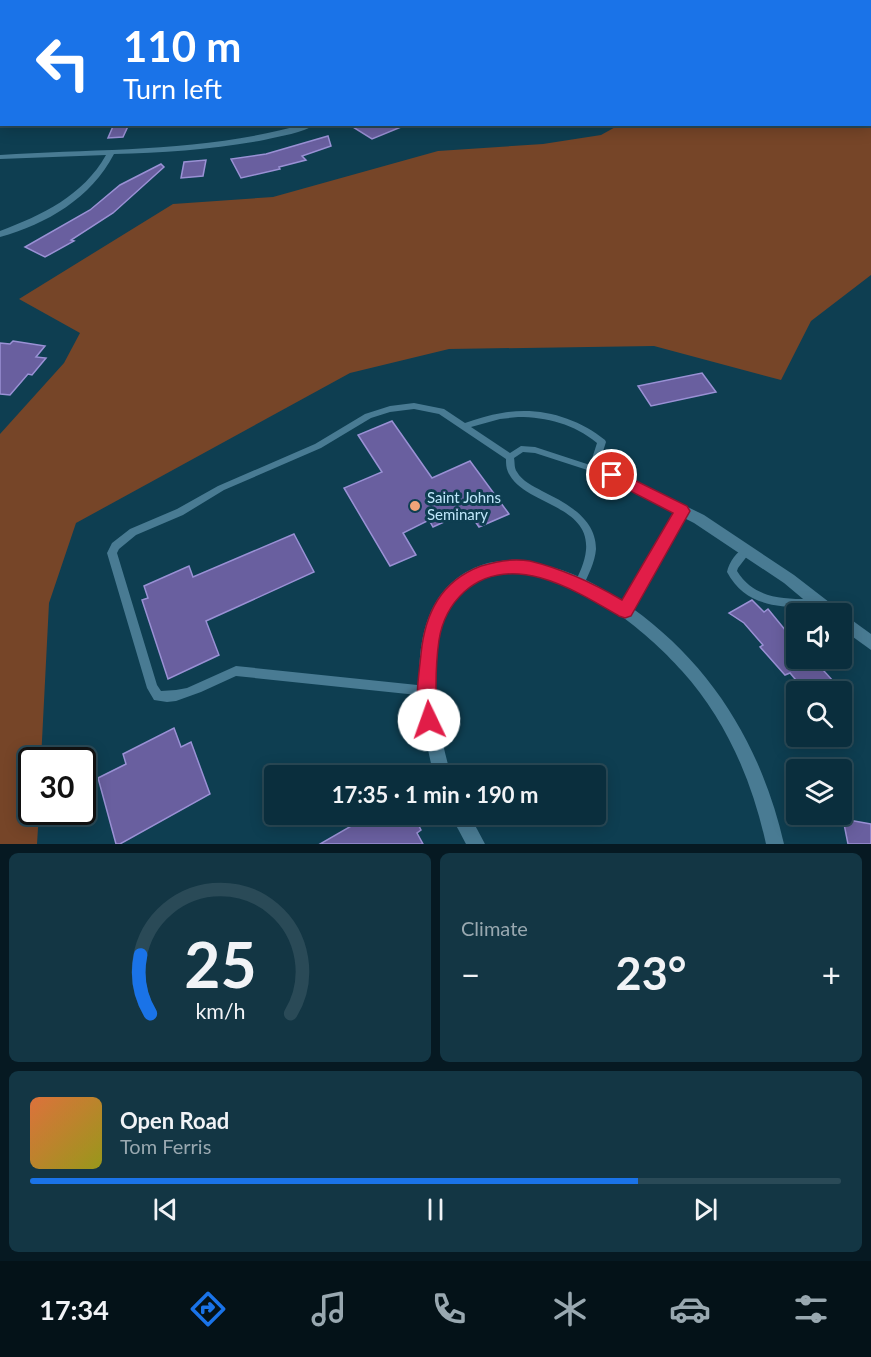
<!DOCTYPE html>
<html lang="en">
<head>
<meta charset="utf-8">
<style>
  :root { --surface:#0a2e3d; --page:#133644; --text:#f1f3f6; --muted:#99a8b0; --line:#2a4a57; --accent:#1a73e8 }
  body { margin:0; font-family:Lato,sans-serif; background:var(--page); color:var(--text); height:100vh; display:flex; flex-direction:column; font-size:22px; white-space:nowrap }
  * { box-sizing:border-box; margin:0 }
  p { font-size:20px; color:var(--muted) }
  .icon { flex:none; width:33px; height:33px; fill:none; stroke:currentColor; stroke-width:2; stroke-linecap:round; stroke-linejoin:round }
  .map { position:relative; height:844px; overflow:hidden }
  .details { display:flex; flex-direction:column; gap:9px; padding:9px; background:#061922; flex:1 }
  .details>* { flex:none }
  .banner { position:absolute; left:0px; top:0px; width:872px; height:126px; box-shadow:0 3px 15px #0003,0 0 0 2px var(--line); background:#1a73e8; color:#fff; overflow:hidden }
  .buttons { position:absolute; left:786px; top:603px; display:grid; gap:12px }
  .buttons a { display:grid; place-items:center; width:66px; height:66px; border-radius:6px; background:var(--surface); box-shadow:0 3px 15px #0003,0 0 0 2px var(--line); font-size:30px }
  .speed { position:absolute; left:18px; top:747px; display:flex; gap:12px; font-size:30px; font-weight:700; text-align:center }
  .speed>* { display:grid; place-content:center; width:78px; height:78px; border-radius:50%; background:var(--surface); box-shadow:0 3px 15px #0003,0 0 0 2px var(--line); line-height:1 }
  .speed .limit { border:3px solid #111; border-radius:9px; background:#fff; color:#111 }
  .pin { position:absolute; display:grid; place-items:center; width:51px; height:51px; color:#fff; margin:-26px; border:3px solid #fff; border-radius:50%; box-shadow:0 2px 6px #0007 }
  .me { position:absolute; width:66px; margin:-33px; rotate:357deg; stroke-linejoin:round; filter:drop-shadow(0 0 4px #0008) }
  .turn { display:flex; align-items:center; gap:21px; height:126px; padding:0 24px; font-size:27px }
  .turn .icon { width:78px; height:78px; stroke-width:2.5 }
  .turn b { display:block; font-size:42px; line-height:51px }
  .big { font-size:45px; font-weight:700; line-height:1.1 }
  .details .card { flex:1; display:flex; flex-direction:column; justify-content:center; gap:9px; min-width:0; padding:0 21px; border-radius:9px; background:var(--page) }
  .details .dial { align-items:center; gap:0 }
  .dial svg { height:156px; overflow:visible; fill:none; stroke:var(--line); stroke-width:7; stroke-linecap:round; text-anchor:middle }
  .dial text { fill:var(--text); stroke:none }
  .song { display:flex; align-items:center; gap:18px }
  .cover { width:72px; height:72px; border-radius:9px; background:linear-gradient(135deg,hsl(20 70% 55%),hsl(60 70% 35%)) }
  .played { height:6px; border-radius:3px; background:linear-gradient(90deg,var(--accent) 75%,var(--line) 75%) }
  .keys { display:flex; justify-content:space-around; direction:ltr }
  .heat { display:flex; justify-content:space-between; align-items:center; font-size:33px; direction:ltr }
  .details .tiles { flex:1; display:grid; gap:9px; grid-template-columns:1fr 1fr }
  .card:last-child { grid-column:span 2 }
  .trip { position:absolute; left:264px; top:765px; width:342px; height:60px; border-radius:6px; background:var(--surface); box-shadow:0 3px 15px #0003,0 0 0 2px var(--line); font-weight:700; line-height:60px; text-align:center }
  .menu { display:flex; height:96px; justify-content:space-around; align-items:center; background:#041218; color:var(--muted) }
  .menu .icon { width:42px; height:42px }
  .menu .selected { color:var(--accent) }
  .menu b { font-size:27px; color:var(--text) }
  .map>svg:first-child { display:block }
  .green { fill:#764528 }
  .building { fill:#695f9f; stroke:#9a91d5; stroke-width:1.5 }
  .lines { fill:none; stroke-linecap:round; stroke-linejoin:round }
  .service { fill:#497b93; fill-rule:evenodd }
  .minor { fill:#497b93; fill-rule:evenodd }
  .route { fill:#e11d48; stroke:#92132f; stroke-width:1.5 }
  .poi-dot { fill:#efa378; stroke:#0e3e51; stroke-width:2 }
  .labels { text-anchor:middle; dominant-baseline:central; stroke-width:6; stroke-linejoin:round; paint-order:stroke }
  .poi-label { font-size:15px; fill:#bfe7fb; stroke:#0e3e51; text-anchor:start }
</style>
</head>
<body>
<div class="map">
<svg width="871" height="844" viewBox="0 0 871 844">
  <rect width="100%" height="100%" fill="#0e3e51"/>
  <!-- green -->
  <polygon class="green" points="745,0 871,0 871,275 811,321 781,380 654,346 449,349 350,373 76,523 49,603 41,760 32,760 32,812 39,812 37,844 0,844 0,434 64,363 80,333 19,299 173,204 273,197 438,151 543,144 601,135 619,125 870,124 870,2"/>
  <!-- building -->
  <g class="building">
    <polygon points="114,124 129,124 123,137 108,138"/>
    <polygon points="348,124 406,124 406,125 372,139"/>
    <polygon points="328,136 331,146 302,156 306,160 279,167 280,169 241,178 231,159 266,154"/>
    <polygon points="206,160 203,176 181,178 184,162"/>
    <polygon points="161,164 164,167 113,213 71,240 74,241 45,257 25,247 90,210 120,185"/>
    <polygon points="13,341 45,346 36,357 46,358 32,375 28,374 10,395 0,394 0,343 10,344"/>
    <polygon points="702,373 716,392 651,406 638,386"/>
    <polygon points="392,421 432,478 470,461 509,514 479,527 468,511 433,527 429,520 403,533 416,555 390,566 344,488 382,472 358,435"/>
    <polygon points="294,534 314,572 206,621 219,655 168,679 142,600 148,598 144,586 189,566 193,577"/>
    <polygon points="752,600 764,612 768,609 786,631 796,625 796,658 815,658 814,660 833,681 830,684 837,692 806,692 790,673 785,675 760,647 763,645 744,623 729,613"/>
    <polygon points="174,728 181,747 191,742 210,794 120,844 116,844 98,778 126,764 123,754"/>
    <polygon points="372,814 413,814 421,830 417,833 423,844 320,844"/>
    <polygon points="843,819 871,824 871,844 848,844"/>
  </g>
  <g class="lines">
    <!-- service -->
    <g class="service">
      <path d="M414 403 444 409 465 423C477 419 489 415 502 413 538 406 577 417 605 440L606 442 598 467 615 473 616 475 615 477 612 478 535 453 523 452 514 458C515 463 514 468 517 472 522 481 533 486 542 491 566 503 596 518 596 549 595 562 588 576 582 588L579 589 576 588 574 585C579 574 585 562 586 550 590 504 523 505 508 472 506 468 506 463 506 459L439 414 414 409 390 412 371 418 321 448 224 490 183 515 136 535 119 549 117 553 157 685 161 691 176 690 187 688 236 666 427 686 431 687 432 691 431 695 427 696 236 676 201 692 176 701 167 702 154 700 147 688 107 553 112 543 130 529 177 509 218 486 315 444 365 414 390 406ZM518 417C547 417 574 424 597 443L590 465 535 447 521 446 510 453 471 427 500 419Z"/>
      <polygon points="682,507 685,508 687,511 629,613 625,615 621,613 620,610 621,607 679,508"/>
      <path d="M746 547 749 548 751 551 738 568 737 571C756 601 787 599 819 599L823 600 824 603 823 606 819 607C783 608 746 608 727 572 729 562 737 551 746 547Z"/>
    </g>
    <!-- minor -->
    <g class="minor">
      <polygon points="133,0 145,0 129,2"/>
      <rect x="465" y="0" width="6" height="2"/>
      <polygon points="475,0 482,0 473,2"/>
      <rect x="0" y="20" width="2" height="4"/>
      <rect x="0" y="76" width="2" height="4"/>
      <rect x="0" y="113" width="2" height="4"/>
      <path d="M304 124H317C302 133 281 136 264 140 214 149 164 153 114 154 91 198 47 224 0 237V231C42 215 83 196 106 155L0 159V155C102 148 204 153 304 124Z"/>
      <polygon points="612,470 704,515 794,575 838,609 840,614 821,614 784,583 694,523 607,479 606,475 607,471"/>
      <path d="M520 561C530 563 541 564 551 567 580 574 608 591 632 608 713 666 762 748 784 844H766C752 780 726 720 682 671 640 623 546 549 479 581 461 589 447 605 441 624 426 673 438 727 451 776H434C417 707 397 589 488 563 498 561 510 561 520 561Z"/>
      <polygon points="842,613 871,634 871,650 842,629"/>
      <polygon points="450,814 469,814 485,844 466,844"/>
    </g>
  </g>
  <!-- route -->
  <path class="route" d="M612 469 687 506 690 511 631 616 625 618 619 616C575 590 511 550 464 592 450 605 442 621 439 640 437 654 436 671 436 686 436 699 440 714 435 726L429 729 422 726C413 705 419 676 421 654 425 613 441 581 481 566 497 561 513 558 530 561 563 569 593 583 622 600L673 513 607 479 605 475 607 471Z"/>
  <!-- markers -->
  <circle class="poi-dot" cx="415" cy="506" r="6"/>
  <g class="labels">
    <!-- poi labels -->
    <g class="poi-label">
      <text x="427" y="497">Saint Johns<tspan x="427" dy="17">Seminary</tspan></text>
    </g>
  </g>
</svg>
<div class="buttons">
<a><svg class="icon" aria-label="sound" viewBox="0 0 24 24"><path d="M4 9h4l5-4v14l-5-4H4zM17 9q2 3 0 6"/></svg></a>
<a><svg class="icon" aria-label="search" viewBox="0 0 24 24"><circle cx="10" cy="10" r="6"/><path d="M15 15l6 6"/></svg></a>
<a><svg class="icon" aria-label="layers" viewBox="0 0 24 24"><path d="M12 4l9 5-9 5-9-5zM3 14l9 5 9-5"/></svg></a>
</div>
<div class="speed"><div class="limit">30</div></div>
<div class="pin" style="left:612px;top:475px;background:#d93025"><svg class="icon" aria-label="arrive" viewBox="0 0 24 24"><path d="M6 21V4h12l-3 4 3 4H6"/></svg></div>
<svg class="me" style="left:429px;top:720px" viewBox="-20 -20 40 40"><circle r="19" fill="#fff"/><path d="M0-13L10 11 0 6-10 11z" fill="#e11d48"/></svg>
<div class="trip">17:35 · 1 min · 190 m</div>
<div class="banner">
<div class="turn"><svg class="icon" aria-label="left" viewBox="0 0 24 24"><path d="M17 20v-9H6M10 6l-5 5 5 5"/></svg><div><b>110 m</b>Turn left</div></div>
</div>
</div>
<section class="details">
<div class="tiles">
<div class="card dial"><svg viewBox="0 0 100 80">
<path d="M14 69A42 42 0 1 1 86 69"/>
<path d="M14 69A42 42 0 0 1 9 39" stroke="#1a73e8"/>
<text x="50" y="56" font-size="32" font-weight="700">25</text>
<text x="50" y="72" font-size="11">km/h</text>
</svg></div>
<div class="card"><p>Climate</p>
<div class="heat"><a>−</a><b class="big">23°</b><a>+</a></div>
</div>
<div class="card">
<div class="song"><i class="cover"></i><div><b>Open Road</b><p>Tom Ferris</p></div></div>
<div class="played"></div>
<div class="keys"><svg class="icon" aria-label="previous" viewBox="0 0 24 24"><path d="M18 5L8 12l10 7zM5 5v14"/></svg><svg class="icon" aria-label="pause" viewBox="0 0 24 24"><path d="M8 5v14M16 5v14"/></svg><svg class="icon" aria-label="next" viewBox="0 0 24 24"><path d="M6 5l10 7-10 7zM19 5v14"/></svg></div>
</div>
</div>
</section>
<nav class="menu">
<b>17:34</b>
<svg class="icon selected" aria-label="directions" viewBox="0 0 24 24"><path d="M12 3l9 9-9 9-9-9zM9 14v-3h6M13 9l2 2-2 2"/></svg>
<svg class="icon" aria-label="music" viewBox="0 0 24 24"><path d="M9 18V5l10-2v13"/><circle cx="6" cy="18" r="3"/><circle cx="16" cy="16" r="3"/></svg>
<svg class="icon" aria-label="phone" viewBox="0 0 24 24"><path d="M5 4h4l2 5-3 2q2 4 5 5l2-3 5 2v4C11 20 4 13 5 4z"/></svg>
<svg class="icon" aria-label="climate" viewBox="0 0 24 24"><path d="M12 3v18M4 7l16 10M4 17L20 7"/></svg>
<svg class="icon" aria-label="car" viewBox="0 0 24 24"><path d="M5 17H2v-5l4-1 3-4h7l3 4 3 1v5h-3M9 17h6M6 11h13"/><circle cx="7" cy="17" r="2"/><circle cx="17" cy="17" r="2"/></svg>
<svg class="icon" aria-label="filters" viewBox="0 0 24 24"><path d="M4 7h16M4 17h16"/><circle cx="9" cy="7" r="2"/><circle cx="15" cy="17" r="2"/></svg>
</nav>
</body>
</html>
